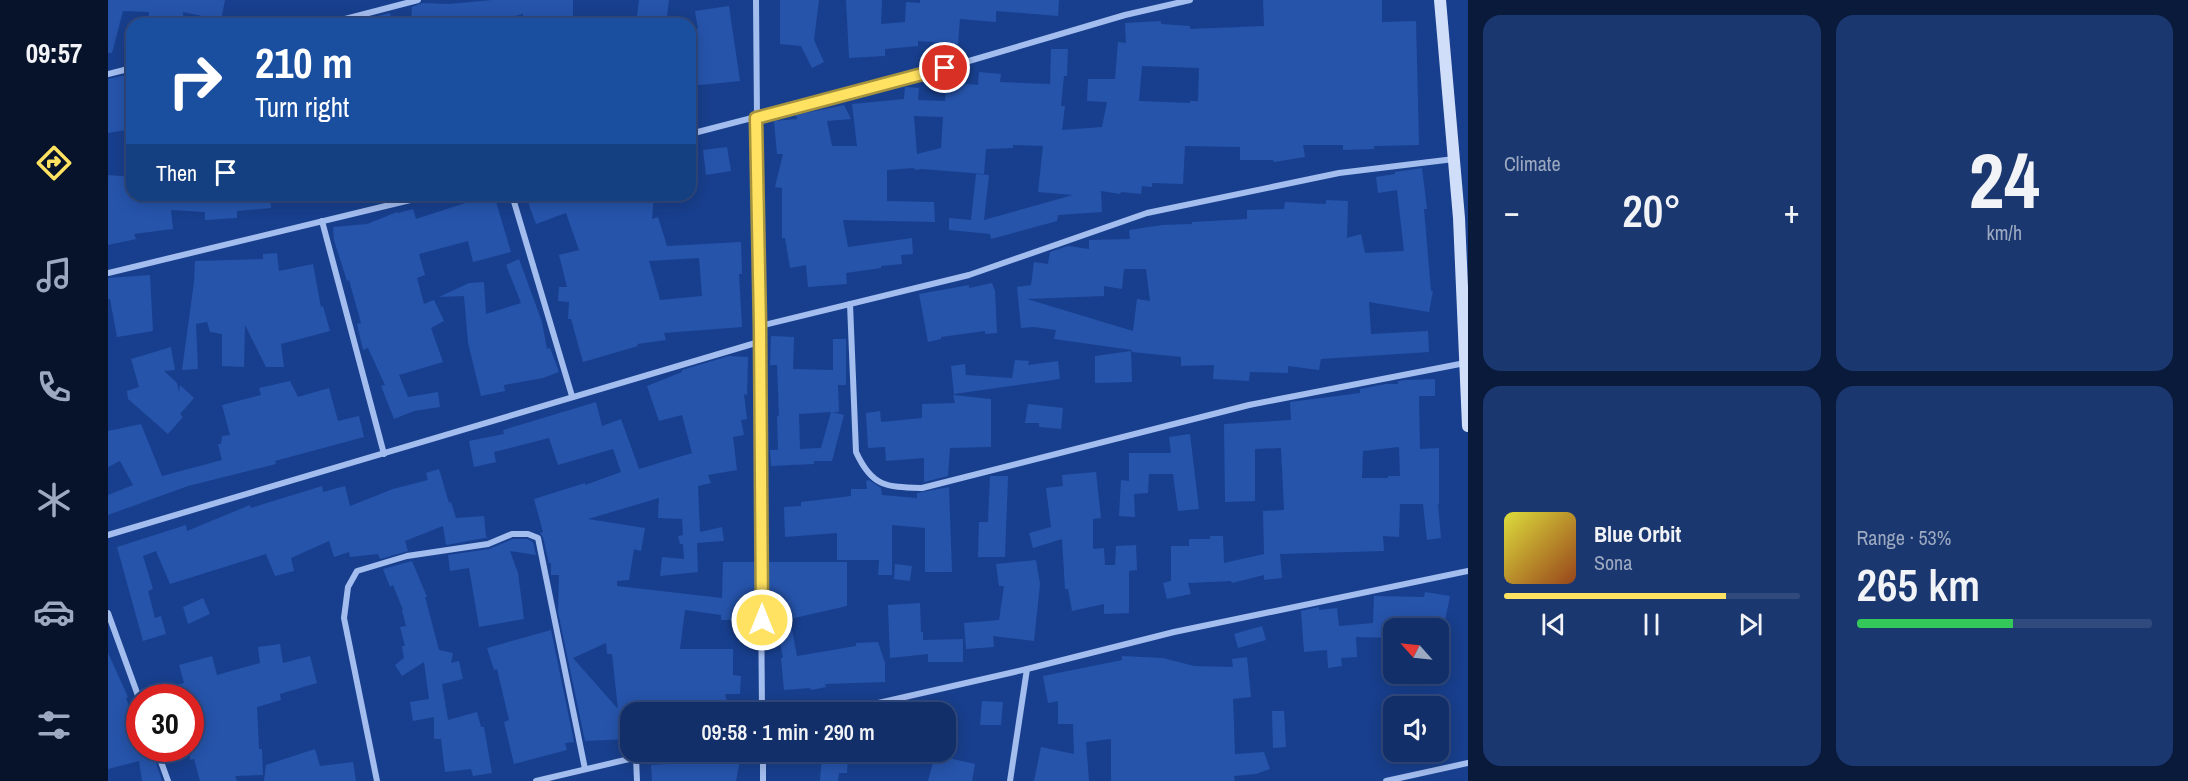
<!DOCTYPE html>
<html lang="en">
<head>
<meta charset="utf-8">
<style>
  :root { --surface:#122f6a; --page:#1b3770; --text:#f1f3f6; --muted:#9ca9c1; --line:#314a7e; --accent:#ffe261 }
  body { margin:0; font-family:"Archivo Narrow",sans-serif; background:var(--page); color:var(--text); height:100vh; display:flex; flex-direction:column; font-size:22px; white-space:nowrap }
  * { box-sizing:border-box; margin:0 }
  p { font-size:20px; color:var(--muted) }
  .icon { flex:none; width:33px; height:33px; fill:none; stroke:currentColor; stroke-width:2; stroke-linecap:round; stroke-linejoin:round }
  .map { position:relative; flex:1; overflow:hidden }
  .side { display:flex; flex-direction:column; gap:15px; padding:15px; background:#0a1a3a; width:720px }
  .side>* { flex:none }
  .hud { position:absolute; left:18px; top:18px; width:570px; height:183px; border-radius:18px; box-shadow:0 3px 15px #0003,0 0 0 2px var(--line); background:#1a4fa0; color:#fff; overflow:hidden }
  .needle { width:39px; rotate:297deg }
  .fabs { position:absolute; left:1275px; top:618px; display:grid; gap:12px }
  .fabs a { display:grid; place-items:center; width:66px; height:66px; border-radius:12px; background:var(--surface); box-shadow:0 3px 15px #0003,0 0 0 2px var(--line); font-size:30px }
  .speed { position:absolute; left:18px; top:684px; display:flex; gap:12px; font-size:30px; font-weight:700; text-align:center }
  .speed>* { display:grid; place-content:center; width:78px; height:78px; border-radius:50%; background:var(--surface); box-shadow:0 3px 15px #0003,0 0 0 2px var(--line); line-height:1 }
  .speed .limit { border:9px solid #d22; background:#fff; color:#111 }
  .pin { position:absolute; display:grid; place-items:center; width:51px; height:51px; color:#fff; margin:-26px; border:3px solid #fff; border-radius:50%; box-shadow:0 2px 6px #0007 }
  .me { position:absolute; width:66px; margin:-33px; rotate:0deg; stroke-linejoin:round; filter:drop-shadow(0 0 4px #0008) }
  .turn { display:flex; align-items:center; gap:21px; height:126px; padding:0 30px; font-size:27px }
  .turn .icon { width:78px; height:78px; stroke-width:2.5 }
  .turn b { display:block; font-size:42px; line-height:51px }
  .then { display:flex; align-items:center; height:57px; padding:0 30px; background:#0003; gap:12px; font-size:22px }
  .big { font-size:45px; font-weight:600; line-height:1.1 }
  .side .widget { flex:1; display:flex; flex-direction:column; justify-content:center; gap:9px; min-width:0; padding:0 21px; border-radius:18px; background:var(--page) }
  .side .dial { align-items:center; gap:0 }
  .dial b { font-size:78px; line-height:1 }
  .song { display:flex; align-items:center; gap:18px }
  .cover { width:72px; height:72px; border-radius:9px; background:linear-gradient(135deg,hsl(60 70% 55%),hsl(20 70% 35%)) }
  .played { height:6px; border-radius:3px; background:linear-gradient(90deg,var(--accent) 75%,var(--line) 75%) }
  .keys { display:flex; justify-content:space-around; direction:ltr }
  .heat { display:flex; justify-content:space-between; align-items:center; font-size:33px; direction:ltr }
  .charge { height:9px; border-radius:4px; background:linear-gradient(90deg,#34c759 53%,var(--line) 0) }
  .side .tiles { flex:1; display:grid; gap:15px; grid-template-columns:repeat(2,1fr) }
  .trip { position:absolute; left:512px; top:702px; width:336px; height:60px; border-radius:18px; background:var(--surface); box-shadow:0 3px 15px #0003,0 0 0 2px var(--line); font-weight:600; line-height:60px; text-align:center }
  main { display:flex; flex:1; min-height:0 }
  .menu { display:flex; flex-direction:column; width:108px; justify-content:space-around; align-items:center; background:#07132a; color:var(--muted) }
  .menu .icon { width:42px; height:42px }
  .menu .on { color:var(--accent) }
  .menu b { font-size:27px; color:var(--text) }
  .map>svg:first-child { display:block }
  .building { fill:#2654ab; fill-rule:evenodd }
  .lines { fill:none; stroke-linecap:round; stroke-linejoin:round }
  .street { stroke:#a3bdef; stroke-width:6 }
  .secondary { stroke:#d0defa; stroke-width:12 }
  .route-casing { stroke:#a6933f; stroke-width:15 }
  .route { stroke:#ffe261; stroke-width:10 }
</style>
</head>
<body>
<main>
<nav class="menu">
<b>09:57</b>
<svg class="icon on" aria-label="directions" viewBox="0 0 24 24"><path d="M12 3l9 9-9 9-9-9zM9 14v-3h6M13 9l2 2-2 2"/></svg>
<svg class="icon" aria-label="music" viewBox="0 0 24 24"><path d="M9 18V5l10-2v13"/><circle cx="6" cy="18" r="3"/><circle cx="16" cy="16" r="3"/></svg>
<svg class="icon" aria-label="phone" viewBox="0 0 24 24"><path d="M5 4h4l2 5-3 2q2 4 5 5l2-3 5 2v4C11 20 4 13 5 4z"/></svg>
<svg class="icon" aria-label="climate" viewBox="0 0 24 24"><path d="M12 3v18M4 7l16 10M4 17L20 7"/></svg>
<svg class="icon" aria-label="car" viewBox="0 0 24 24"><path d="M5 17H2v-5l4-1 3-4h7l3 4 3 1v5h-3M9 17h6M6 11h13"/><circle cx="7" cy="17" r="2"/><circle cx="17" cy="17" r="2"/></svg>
<svg class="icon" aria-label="filters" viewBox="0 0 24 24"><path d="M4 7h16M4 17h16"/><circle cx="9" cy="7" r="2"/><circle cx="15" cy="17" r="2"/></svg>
</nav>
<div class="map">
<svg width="1360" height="781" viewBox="0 0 1360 781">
  <rect width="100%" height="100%" fill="#183f8d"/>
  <!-- building -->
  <g class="building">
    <polygon points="0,0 117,0 113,20 75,12 75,24 40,24 41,12 15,11 4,53 0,53"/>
    <polygon points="384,0 465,0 465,21 415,24 415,14 376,24 303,24 304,7 314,3 341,4"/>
    <polygon points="531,0 561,0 558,24 528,24"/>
    <polygon points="672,0 711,0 706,40 716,62 704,68 693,46 672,44"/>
    <polygon points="738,0 774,0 773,24 797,22 798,2 812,3 812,0 951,0 950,16 888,11 888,22 852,19 850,44 810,41 810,46 777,49 777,56 741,58"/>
    <path d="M1155 0H1274V22L1308 21 1311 145 1266 146V149L1235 150V145H1195L1197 157 1166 162 1165 160H1132V147L1077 146 1075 184 1044 183V187L1034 186 1033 194 1013 192 1012 194 993 191 994 212 950 215 949 221 883 239 882 234 841 230V218L863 220 868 174 881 175 876 220 965 195 930 192 935 146 905 145V148L878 149 876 174 814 169 807 170 806 168 779 170V201L826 202 827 222 735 220 740 247 804 238 805 254 793 255 794 264 773 266V268L738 273 739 284 700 287 698 265 682 268 677 238H674V188L667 187 675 154H669L666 121 689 119 688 115 736 105 743 119 719 121 724 146H749L744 104 796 99 797 87 811 88 810 100 837 101 838 82 870 85 871 72 893 74 892 82 942 84 943 49H960L959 76H956L953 106H957L954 130 994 127 999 102 979 101 980 79H1007L1010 42 1018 43 1017 23 1053 21V24L1082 26V29L1156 26ZM1034 66 1091 68 1090 101H1082V103L1031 101ZM806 116 835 117 833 148 809 154Z"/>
    <polygon points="621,6 632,81 582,86 582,31 590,29 587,11"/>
    <polygon points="282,13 285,24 245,24 245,22"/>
    <polygon points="24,74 24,129 0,133 0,79"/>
    <polygon points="619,147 623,171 598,175 595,150"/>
    <path d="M1314 168 1319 209H1316L1323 291H1325L1321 312 1261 302 1263 334 1320 331 1321 352 1213 359 1211 370 1180 366V373L1142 372 1141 381 1105 379 1106 365 1073 366V357L1024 352V350L946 339 948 330 926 327 913 328 909 287 923 285 926 262 940 264 942 252 960 246 981 249V240L1022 239 1021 230 1054 225 1084 224V222L1139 219V210L1176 209 1177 202 1218 204V200L1240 201 1239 238 1253 234 1257 253 1296 251 1289 190 1270 193 1268 177 1287 174V172ZM1016 269H1038L1042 301 1029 299 1025 331 919 299 996 296V286L1014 289Z"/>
    <polygon points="0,175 24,177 24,195 162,195 163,208 129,211 129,218 97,220 97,212 63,210 65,229 26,234 28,239 0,245"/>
    <polygon points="382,195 386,195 403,252 365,262 360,241 311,254 317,275 309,278 316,304 326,300 336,321 323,328 335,362 291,375 300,397 330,392 332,407 306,411 286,419 273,386 277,385 260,348 255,350 249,324 253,323 241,280 239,281 226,240 225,227 259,224 289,212 290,213 305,209 308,219"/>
    <path d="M420 195H546L544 219 550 217 559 246 633 242 634 274H631L634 327 556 333 558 340 529 344 530 346 475 362 463 319H460L461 302 450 301 451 287H459L451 255 471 250 458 213 428 224 421 205ZM591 258 594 296 552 300 541 261Z"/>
    <polygon points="169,253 171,271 205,264 213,307 215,306 222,331 173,344 176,367 158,367 137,325 136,367 114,366 114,334 102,332 99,322 88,324 90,369 74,370 86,282 87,261 155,259 155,254"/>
    <polygon points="411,259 434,322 439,349 442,348 451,372 435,378 396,385 397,391 373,396 360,343 356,296 331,297 361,283 376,282 378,314 413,303 398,265"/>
    <polygon points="42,275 45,331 9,337 2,299 0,299 0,278"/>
    <polygon points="884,283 887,291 889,333 877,334 877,331 833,337 833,339 820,342 811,294 861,285 861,288"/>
    <path d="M663 336 686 337 685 369 725 370V339H738V385H730L731 412H724L736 415 724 461H706V464L663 466 662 450H670L669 416H671L669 365H662ZM723 412 713 448 692 449 691 414Z"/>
    <polygon points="63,347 67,370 56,371 69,383 71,392 72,385 86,398 72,414 75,417 60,434 20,399 19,391 31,387 23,359"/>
    <polygon points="1023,351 1024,382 987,383 987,356"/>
    <path d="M621 356 640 357 639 395 636 394 639 419 633 420 636 435 625 437 629 470 600 475 603 483 590 486 592 532 614 527 616 541 589 543 590 572 552 576 554 557 576 559 575 544H572L570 536 575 535 574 519 550 518 551 498 480 519 537 528 533 551 526 549 521 580 509 581V586L614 598 615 562H647L648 600H637L636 620H613V615L577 610 572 649H625V675L633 676 632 694H617L622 712H551L550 704 522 708V739L477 741 450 612 451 575H443V563H441L435 537 432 533 435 532 426 499 477 483V485L513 472 505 449 450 465 441 438 386 452 388 462 366 467 361 441 396 434 395 430 488 402 494 426 513 419 531 469 584 453 574 415 551 421 539 386 574 372V370ZM498 643 499 654H504L510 709 465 658Z"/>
    <polygon points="907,360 921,361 920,365 950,361 952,379 846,394 843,366 857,364 858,375 904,378"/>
    <path d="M1327 379V396H1311L1312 449 1331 448V504H1330L1333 538 1319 540 1315 504H1292L1291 537 1275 536 1276 551 1172 554 1174 578 1156 580V575L1124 583 1123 581 1080 583 1083 594 1059 599 1055 583 1063 581V546H1081V539H1102V536H1115L1116 563 1156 554 1155 511 1176 510 1173 448 1147 449V501L1117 502 1116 424 1183 420 1182 402 1252 393V389L1278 384H1290V381L1299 380ZM1291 447 1292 476H1280V478H1254L1255 451Z"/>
    <polygon points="182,381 190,397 221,388 230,421 251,416 256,437 167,461 168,464 80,486 0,515 0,495 25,485 12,461 0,467 0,431 33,424 54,476 114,460 110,444 113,444 114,436 122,435 114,405 153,395 151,388"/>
    <polygon points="845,395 883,399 883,447 842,448 840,476 816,482 816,458 778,461 777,447 760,448 758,413 772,411 773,422 814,418 814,404 847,403"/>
    <polygon points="920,404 955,408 953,429 931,427 931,423 917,423"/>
    <polygon points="1082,434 1091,509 1070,511 1065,474 1041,474 1040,493 1026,494 1027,517 1011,516 1013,480 1021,481 1021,453 1063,453 1061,437"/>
    <polygon points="331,469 341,503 343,502 348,518 376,516 378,537 382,537 338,545 335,526 297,541 300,551 272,559 270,554 242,557 241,552 226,557 221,541 183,558 186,571 167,576 158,554 62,584 48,551 35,556 45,589 40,591 47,618 53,616 58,634 35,641 9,547 78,525 79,531 142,505 143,508 214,486 215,492 237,486 242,506 285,489 320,480 318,473"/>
    <polygon points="988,472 993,518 985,519 985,549 996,548 997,565 1007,565 1008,546 1028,545 1029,570 1021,571 1021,613 996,614 996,604 964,611 960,589 957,589 954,539 925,548 921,533 943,527 938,488 955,486 954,475"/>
    <polygon points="882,476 900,476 897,557 870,557 871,522 880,522"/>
    <polygon points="761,480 773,488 774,495 809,498 809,493 841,487 844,572 817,572 817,528 784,525 784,575 770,575 771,560 729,560 729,533 677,537 676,507 693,506 693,502 743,496 743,489 759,489 758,481"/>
    <polygon points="405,539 419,539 425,542 428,555 402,551 410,573 416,619 371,627 361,568 342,571 340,555 381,549"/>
    <polygon points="928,560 932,584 926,641 885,636 886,647 858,649 856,623 891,620 896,586 891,586 888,564"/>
    <polygon points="304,561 319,597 317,597 331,650 345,653 343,663 351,661 355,679 334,684 340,720 369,712 373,727 376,727 384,773 365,776 363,769 337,772 333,739 326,739 326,717 305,721 302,702 321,699 316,662 294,676 287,665 296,658 294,646 297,646 292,627 298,626 294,611 295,610 285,585 282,587 275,569"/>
    <polygon points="658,562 739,562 739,606 682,619 689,656 748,646 748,643 770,642 777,663 777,682 717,684 718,687 703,690 702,688 676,690 673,658 675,658 669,624 670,600 658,600"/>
    <polygon points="787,564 804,566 802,581 786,579"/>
    <polygon points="1317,592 1342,596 1336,626 1309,621 1308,628 1286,628 1286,638 1248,637 1249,657 1233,658 1234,666 1220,668 1219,650 1196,652 1193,611 1211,607 1211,610 1229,608 1231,626 1265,623 1266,596 1316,597"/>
    <polygon points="95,598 102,614 80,624 75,607"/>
    <polygon points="812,603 813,632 815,632 815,640 855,639 855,662 820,662 820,654 782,658 780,605"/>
    <polygon points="1154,626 1158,640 1130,648 1126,634"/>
    <polygon points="443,630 466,742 457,743 459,750 406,764 396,722 401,720 389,669 386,670 379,648"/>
    <polygon points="172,644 175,663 202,656 209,683 172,694 173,700 149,707 151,749 154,749 155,775 127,776 129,781 92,781 86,759 82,760 82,698 63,698 61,687 76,683 71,665 104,656 109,675 152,663 150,647"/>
    <polygon points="0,653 20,697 18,698 32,741 32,748 34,748 37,758 46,757 54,781 34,781 31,761 0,769"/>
    <polygon points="1014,656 1055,658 1086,666 1125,667 1124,659 1139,657 1143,697 1125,699 1127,754 1156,752 1162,769 1148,774 1126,776 1127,781 1003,781 1003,739 978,742 981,781 926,781 933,747 966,754 965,724 950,724 950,701 940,703 935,676 1014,660"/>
    <polygon points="874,701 895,702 893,725 872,725"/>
    <polygon points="1164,711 1176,711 1178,747 1165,748"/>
    <polygon points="207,749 212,766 245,762 248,781 156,781 158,765"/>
    <polygon points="588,752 605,752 606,755 632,760 628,781 544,781 543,765 588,762"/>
    <polygon points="714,755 740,757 739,773 731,773 730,781 712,781"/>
    <polygon points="827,755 867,764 864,781 820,781"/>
  </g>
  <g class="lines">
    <!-- street -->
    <g class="street">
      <polyline points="648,0 654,712"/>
      <polyline points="218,24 310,0"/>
      <polyline points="0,74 24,68"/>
      <polyline points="582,134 837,68 1017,15 1082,0"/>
      <polyline points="404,195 464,396"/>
      <polyline points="214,221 276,454"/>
      <polyline points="0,273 323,195"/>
      <path d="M742 304 748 452C764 487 778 487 814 488L1141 405 1357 363"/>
      <polyline points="652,326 861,275 1039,213 1231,173 1346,159"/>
      <polyline points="0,535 651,342"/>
      <polyline points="0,613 32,701"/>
      <polyline points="731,712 919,669 1066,632 1360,571"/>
      <polyline points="48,748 60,781"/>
      <polyline points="655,752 655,781"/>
      <polyline points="528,757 529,781"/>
      <polyline points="269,781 236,618 240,587 249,571 299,556 380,544 404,534 420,534 430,538 477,769"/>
      <polyline points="428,781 551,752"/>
      <polyline points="902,781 919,669"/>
      <polyline points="1278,781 1360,763"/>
    </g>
    <!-- secondary -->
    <polyline class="secondary" points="1332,0 1351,218 1360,426"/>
  </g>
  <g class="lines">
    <defs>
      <polyline id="route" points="654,620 652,326 648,118 837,68"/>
    </defs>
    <!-- route casing -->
    <use href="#route" class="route-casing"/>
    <!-- route -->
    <use href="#route" class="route"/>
  </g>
</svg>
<div class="fabs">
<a><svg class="needle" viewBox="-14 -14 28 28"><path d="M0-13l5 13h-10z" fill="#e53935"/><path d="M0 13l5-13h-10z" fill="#9ca9c1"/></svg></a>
<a><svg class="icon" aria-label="sound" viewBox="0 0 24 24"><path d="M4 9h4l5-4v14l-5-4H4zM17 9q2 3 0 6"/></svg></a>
</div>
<div class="speed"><div class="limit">30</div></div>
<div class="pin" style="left:837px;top:68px;background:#d93025"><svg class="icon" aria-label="arrive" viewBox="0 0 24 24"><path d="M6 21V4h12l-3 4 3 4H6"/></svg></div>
<svg class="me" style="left:654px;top:620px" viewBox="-20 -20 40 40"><circle r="17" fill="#ffe261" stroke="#fff" stroke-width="3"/><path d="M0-11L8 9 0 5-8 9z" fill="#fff"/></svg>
<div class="trip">09:58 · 1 min · 290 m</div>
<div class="hud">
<div class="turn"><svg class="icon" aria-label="right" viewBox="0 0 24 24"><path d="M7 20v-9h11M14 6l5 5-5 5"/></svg><div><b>210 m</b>Turn right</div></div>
<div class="then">Then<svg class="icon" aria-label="arrive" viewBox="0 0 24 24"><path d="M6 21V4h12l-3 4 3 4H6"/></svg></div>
</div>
</div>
<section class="side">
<div class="tiles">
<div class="widget"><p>Climate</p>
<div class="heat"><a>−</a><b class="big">20°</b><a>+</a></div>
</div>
<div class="widget dial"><b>24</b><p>km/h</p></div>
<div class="widget">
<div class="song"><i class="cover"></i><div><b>Blue Orbit</b><p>Sona</p></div></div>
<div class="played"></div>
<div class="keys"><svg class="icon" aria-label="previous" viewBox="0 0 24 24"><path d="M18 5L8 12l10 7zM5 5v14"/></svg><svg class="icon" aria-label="pause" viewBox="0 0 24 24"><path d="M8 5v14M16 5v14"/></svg><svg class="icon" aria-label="next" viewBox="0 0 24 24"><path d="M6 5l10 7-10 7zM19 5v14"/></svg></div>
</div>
<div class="widget"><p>Range · 53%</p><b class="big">265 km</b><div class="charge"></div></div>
</div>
</section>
</main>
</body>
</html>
